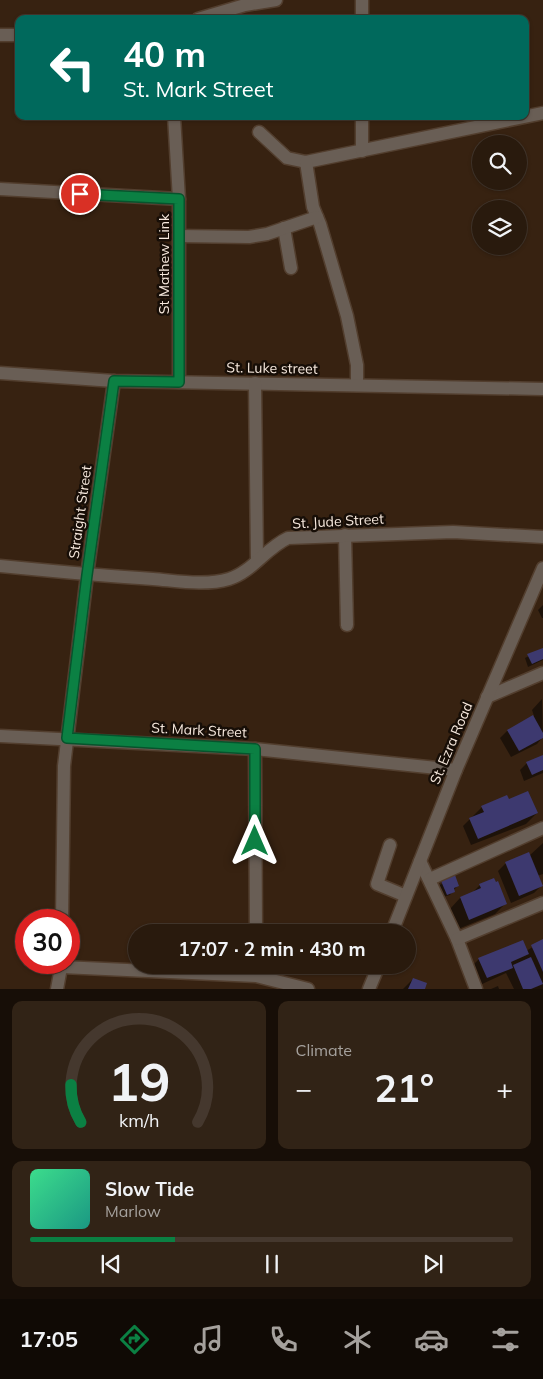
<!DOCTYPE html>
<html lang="en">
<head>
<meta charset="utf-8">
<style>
  :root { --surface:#291a0d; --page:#312316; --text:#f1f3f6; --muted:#a5a19d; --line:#45382e; --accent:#0b8043 }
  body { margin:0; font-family:Mulish,sans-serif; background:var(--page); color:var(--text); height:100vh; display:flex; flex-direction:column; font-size:19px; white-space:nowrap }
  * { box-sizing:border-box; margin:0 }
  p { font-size:16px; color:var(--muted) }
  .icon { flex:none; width:28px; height:28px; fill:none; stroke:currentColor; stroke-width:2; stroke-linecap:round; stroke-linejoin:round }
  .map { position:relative; height:989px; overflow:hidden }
  .details { display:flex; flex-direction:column; gap:12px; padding:12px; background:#170e07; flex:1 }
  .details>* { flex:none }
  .banner { position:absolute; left:15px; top:15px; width:514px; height:105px; border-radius:10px; box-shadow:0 1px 4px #0004,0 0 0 1px var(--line); background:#00695c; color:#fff; overflow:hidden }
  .tools { position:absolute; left:472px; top:135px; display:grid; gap:10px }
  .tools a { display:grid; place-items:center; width:55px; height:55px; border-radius:50%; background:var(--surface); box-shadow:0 1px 4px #0004,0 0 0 1px var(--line); font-size:25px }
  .speed { position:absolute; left:15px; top:909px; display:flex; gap:10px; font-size:25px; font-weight:700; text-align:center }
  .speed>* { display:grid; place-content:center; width:65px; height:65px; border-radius:50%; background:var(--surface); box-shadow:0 1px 4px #0004,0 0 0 1px var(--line); line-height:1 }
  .speed .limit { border:8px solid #d22; background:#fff; color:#111 }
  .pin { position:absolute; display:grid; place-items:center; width:42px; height:42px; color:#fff; margin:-21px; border:2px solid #fff; border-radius:50%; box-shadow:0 1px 5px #0007 }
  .me { position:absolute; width:55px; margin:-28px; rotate:0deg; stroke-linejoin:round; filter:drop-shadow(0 0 4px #0008) }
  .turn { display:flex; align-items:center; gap:18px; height:105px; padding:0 25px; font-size:22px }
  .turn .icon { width:65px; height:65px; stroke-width:2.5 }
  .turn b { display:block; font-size:35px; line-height:42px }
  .big { font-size:38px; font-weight:700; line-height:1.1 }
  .details .widget { flex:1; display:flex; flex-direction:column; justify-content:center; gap:8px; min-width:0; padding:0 18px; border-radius:10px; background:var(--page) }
  .details .dial { align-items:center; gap:0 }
  .dial svg { height:130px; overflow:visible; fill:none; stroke:var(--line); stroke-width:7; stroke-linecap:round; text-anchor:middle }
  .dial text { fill:var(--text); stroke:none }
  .song { display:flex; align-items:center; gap:15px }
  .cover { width:60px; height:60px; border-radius:8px; background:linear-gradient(135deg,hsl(150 70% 55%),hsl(170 70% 35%)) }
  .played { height:5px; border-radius:2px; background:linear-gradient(90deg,var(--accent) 30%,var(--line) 30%) }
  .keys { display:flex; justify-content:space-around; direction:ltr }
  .heat { display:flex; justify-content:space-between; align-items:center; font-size:28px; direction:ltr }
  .details .tiles { flex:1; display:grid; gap:12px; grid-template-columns:1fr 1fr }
  .widget:last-child { grid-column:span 2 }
  .trip { position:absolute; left:128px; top:924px; width:288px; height:50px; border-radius:25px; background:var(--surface); box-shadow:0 1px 4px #0004,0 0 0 1px var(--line); font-weight:700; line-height:50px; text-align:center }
  .dock { display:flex; height:80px; justify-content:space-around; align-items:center; background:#100a05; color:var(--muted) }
  .dock .icon { width:35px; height:35px }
  .dock .on { color:var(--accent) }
  .dock b { font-size:22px; color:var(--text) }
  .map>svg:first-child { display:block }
  .shadow { fill:#0007 }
  .building { fill:#3d396f }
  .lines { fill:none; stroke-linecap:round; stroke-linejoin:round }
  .minor-casing { stroke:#523e2e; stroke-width:15 }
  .minor { stroke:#695e55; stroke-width:12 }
  .route-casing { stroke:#07532c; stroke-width:12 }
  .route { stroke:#0b8043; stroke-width:9 }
  .labels { text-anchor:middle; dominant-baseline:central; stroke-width:5; stroke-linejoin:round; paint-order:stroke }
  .street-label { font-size:14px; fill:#f7e9de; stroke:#170e07 }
</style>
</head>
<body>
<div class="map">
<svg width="543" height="989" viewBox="0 0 543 989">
  <rect width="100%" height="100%" fill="#372211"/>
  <!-- shadow -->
  <g class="shadow">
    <polygon points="543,605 543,618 542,618 538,610"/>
    <polygon points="543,649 543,660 528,667 525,658"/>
    <polygon points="542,699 543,737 537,744 511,757 500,738 507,731 534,716 532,710"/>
    <polygon points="543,756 543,773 524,781 520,770 527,763"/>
    <polygon points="508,801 537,813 526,824 471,845 463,826 482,807"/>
    <polygon points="543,843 543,874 537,876 541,886 534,893 511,903 498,871 505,864 529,856"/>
    <polygon points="454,877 458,885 450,895 443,897 438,886"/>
    <polygon points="480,885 506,903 495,914 458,929 450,909 460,898 472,893"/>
    <polygon points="543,941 543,989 514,989 506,973 480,985 472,966 479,959 526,951"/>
    <polygon points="413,979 424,989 403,989"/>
    <polygon points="498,986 499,989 491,989"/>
  </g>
  <!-- building -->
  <g class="building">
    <polygon points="543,648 543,659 532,664 527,654"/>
    <polygon points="533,715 543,733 543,738 519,751 507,730"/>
    <polygon points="543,755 543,770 532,775 526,762"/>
    <polygon points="528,791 538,813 478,839 469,818 484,812 481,806 507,795 509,799"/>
    <polygon points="529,852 543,886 519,896 505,862"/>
    <polygon points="455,875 459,886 454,888 455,892 447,895 441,881"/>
    <polygon points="494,878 496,882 498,881 507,904 469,920 460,897 481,888 479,884"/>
    <polygon points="543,939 543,972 531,945"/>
    <polygon points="523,940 529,954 511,962 513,968 487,978 478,958"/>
    <polygon points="531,957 543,984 531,989 523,989 513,965"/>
    <polygon points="413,978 427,983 425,989 408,989"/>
  </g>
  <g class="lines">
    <defs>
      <g id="minor">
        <polyline points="198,19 245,5 276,0"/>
        <polyline points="362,19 362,0"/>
        <polyline points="0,35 19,35"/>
        <polyline points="174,116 179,199 179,382"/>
        <polyline points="259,132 287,158 306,162 543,113"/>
        <polyline points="362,151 362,116"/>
        <polyline points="306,162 313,207 320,224 347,316 357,365 357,385"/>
        <polyline points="0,189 179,199"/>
        <polyline points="284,228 291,268"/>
        <polyline points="179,236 249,237 267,234 317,217"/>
        <polyline points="0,373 114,381 543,389"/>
        <polyline points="255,383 257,560"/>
        <polyline points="345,535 347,625"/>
        <path d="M0 566C51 571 102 576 153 579 178 581 205 586 229 579 252 572 266 548 288 538L453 532 543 537"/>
        <polyline points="487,697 543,673"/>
        <polyline points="0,736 255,749 456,770"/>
        <polyline points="255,749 256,932"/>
        <polyline points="390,845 377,884 406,896"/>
        <polyline points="420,861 457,939 476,989"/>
        <polyline points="430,879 543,828"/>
        <polyline points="62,920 64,766 87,575 114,381"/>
        <polyline points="392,932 456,770 543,568"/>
        <polyline points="457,939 543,903"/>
        <polyline points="62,967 256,976 308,989"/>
        <polyline points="57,989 62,962"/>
        <polyline points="369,989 379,965"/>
      </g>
    </defs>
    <!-- minor casing -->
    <use href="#minor" class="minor-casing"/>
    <!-- minor -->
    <use href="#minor" class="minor"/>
  </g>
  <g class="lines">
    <defs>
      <polyline id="route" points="80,194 179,199 179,382 114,381 87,575 67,738 255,749 255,841"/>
    </defs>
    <!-- route casing -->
    <use href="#route" class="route-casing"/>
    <!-- route -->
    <use href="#route" class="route"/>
  </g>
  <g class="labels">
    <!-- street labels -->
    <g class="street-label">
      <text transform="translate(164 264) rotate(-90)">St Mathew Link</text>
      <text transform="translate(272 368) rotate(1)">St. Luke street</text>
      <text transform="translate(80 512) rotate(-82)">Straight Street</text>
      <text transform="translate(338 521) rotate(-3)">St. Jude Street</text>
      <text transform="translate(199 730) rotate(3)">St. Mark Street</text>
      <text transform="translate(451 743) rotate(-67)">St. Ezra Road</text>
    </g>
  </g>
</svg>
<div class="tools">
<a><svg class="icon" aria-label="search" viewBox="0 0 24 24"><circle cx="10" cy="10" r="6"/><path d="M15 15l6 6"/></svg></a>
<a><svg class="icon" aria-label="layers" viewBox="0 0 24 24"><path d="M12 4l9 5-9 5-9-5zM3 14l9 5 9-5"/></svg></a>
</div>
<div class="speed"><div class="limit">30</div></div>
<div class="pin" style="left:80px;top:194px;background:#d93025"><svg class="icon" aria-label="arrive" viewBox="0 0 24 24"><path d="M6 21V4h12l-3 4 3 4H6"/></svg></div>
<svg class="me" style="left:255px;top:841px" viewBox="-20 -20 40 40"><path d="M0-17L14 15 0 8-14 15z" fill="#0b8043" stroke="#fff" stroke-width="4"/></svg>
<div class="trip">17:07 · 2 min · 430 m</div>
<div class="banner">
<div class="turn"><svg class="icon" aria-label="left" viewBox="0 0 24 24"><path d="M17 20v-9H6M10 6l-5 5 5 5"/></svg><div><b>40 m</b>St. Mark Street</div></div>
</div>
</div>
<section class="details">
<div class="tiles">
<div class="widget dial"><svg viewBox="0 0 100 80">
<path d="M14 69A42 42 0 1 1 86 69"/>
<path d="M14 69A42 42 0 0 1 8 46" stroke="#0b8043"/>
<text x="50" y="56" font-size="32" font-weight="700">19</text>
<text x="50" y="72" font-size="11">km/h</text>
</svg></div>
<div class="widget"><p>Climate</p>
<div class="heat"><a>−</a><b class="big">21°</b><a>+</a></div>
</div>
<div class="widget">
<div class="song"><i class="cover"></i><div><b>Slow Tide</b><p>Marlow</p></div></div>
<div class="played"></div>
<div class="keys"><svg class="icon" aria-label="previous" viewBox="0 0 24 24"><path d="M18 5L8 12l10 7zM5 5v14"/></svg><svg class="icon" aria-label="pause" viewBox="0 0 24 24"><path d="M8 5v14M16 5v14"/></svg><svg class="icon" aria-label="next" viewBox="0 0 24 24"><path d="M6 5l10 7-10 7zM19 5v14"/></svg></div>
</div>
</div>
</section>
<nav class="dock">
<b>17:05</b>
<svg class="icon on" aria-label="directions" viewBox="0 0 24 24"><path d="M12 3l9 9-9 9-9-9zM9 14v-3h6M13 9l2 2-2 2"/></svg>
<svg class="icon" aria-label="music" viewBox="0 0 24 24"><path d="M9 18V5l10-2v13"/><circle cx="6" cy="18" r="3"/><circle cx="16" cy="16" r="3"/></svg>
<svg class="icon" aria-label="phone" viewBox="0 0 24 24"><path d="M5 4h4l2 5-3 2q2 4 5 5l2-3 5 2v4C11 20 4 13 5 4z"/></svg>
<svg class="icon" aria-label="climate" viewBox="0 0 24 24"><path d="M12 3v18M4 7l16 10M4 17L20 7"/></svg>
<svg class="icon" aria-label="car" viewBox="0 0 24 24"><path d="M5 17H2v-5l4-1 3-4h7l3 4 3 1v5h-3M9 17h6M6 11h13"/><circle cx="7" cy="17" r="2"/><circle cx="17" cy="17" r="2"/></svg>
<svg class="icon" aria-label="filters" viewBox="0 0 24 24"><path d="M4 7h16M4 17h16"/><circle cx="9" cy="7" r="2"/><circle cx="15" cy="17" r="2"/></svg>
</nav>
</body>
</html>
